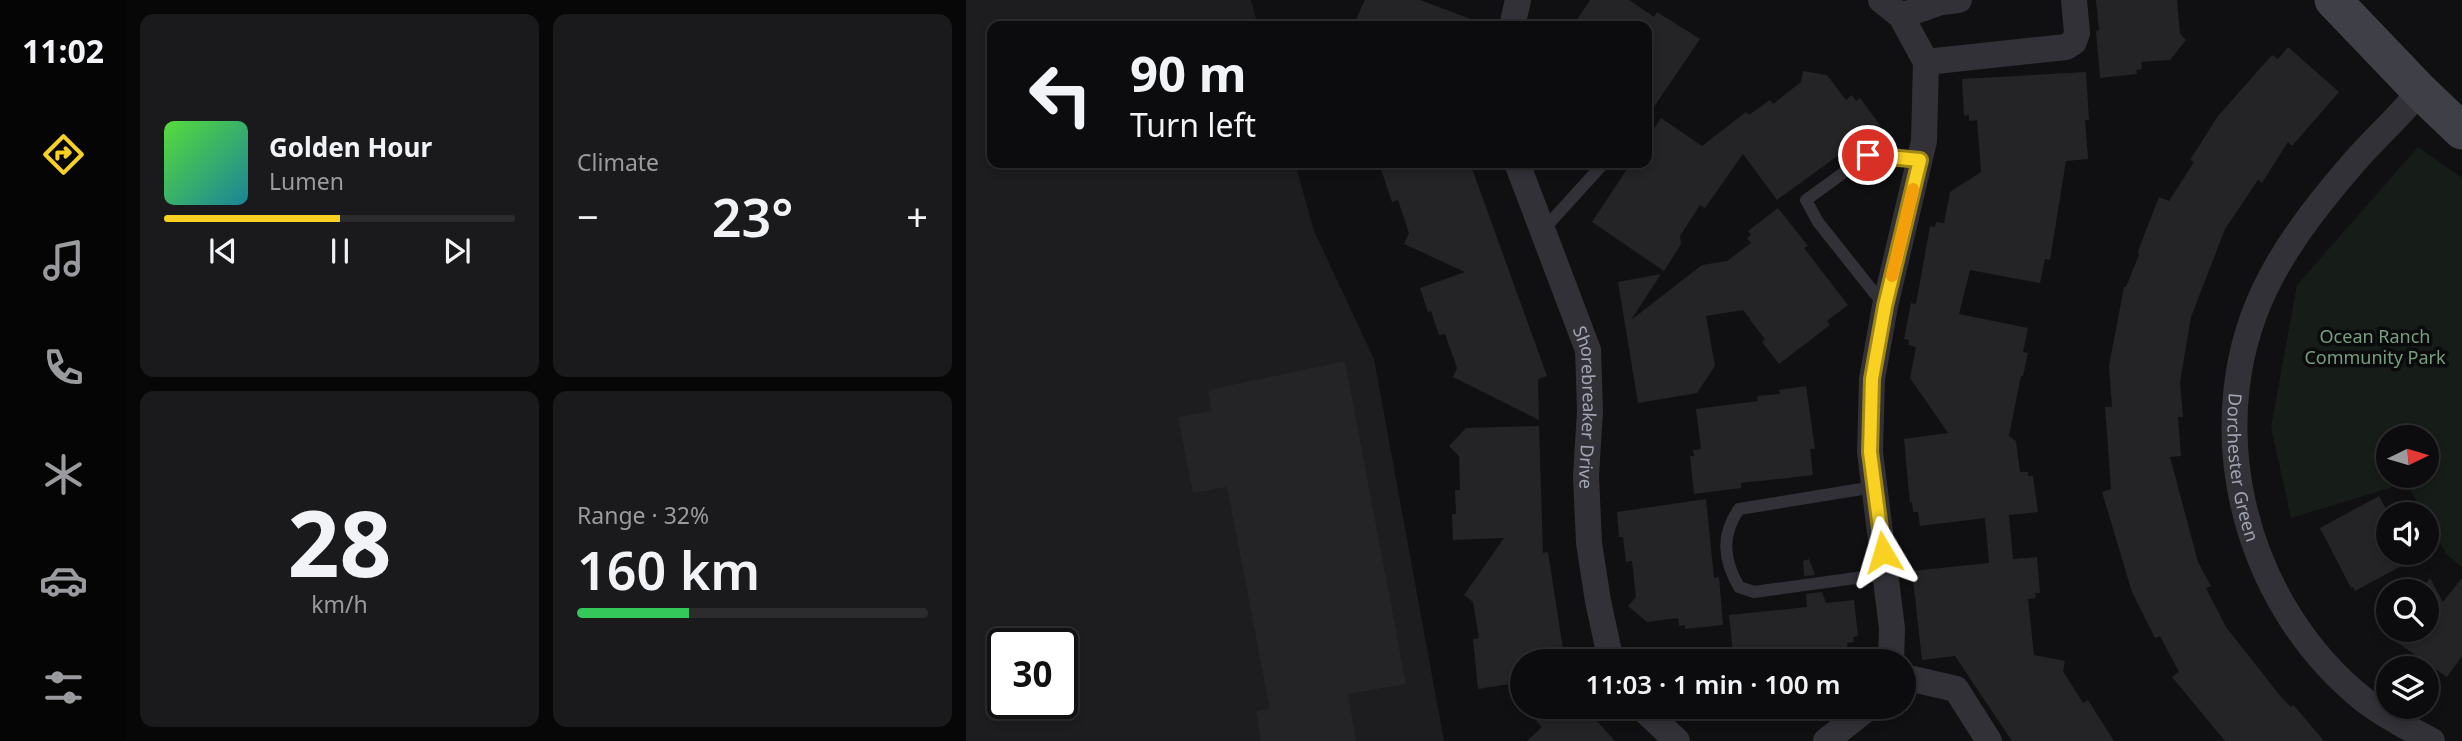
<!DOCTYPE html>
<html lang="en">
<head>
<meta charset="utf-8">
<style>
  :root { --surface:#0c0c0e; --page:#1a1a1c; --text:#f1f3f6; --muted:#9a9b9e; --line:#2c2c2e; --accent:#f8d122 }
  body { margin:0; font-family:"Noto Sans",sans-serif; background:var(--page); color:var(--text); height:100vh; display:flex; flex-direction:column; font-size:26px; white-space:nowrap }
  * { box-sizing:border-box; margin:0 }
  p { font-size:23px; color:var(--muted) }
  .icon { flex:none; width:38px; height:38px; fill:none; stroke:currentColor; stroke-width:2; stroke-linecap:round; stroke-linejoin:round }
  .map { position:relative; flex:1; overflow:hidden }
  .details { display:flex; flex-direction:column; gap:14px; padding:14px; background:#070708; width:840px }
  .details>* { flex:none }
  .top-card { position:absolute; left:21px; top:21px; width:665px; height:147px; border-radius:14px; box-shadow:0 4px 10px #0003,0 0 0 2px var(--line); background:#0c0c0e; color:var(--text); overflow:hidden }
  .needle { width:46px; rotate:85deg }
  .controls { position:absolute; left:1410px; top:425px; display:grid; gap:14px }
  .controls a { display:grid; place-items:center; width:63px; height:63px; border-radius:50%; background:var(--surface); box-shadow:0 4px 10px #0003,0 0 0 2px var(--line); font-size:35px }
  .speed { position:absolute; left:21px; top:628px; display:flex; gap:14px; font-size:35px; font-weight:700; text-align:center }
  .speed>* { display:grid; place-content:center; width:91px; height:91px; border-radius:50%; background:var(--surface); box-shadow:0 4px 10px #0003,0 0 0 2px var(--line); line-height:1 }
  .speed .limit { border:4px solid #111; border-radius:10px; background:#fff; color:#111 }
  .pin { position:absolute; display:grid; place-items:center; width:60px; height:60px; color:#fff; margin:-30px; border:4px solid #fff; border-radius:50%; box-shadow:0 2px 7px #0007 }
  .me { position:absolute; width:77px; margin:-38px; rotate:353deg; stroke-linejoin:round; filter:drop-shadow(0 0 5px #0008) }
  .turn { display:flex; align-items:center; gap:24px; height:147px; padding:0 28px; font-size:32px }
  .turn .icon { width:91px; height:91px; stroke-width:2.5 }
  .turn b { display:block; font-size:49px; line-height:60px }
  .big { font-size:52px; font-weight:600; line-height:1.1 }
  .details .widget { flex:1; display:flex; flex-direction:column; justify-content:center; gap:10px; min-width:0; padding:0 24px; border-radius:14px; background:var(--page) }
  .details .dial { align-items:center; gap:0 }
  .dial b { font-size:91px; line-height:1 }
  .song { display:flex; align-items:center; gap:21px }
  .cover { width:84px; height:84px; border-radius:10px; background:linear-gradient(135deg,hsl(110 70% 55%),hsl(190 70% 35%)) }
  .played { height:7px; border-radius:4px; background:linear-gradient(90deg,var(--accent) 50%,var(--line) 50%) }
  .keys { display:flex; justify-content:space-around; direction:ltr }
  .heat { display:flex; justify-content:space-between; align-items:center; font-size:38px; direction:ltr }
  .charge { height:10px; border-radius:5px; background:linear-gradient(90deg,#34c759 32%,var(--line) 0) }
  .details .tiles { flex:1; display:grid; gap:14px; grid-template-columns:repeat(2,1fr) }
  .trip { position:absolute; left:544px; top:649px; width:406px; height:70px; border-radius:35px; background:var(--surface); box-shadow:0 4px 10px #0003,0 0 0 2px var(--line); font-weight:600; line-height:70px; text-align:center }
  main { display:flex; flex:1; min-height:0 }
  .tab-bar { display:flex; flex-direction:column; width:126px; justify-content:space-around; align-items:center; background:#050506; color:var(--muted) }
  .tab-bar .icon { width:49px; height:49px }
  .tab-bar .selected { color:var(--accent) }
  .tab-bar b { font-size:32px; color:var(--text) }
  .map>svg:first-child { display:block }
  .built { fill:#1d1c1f; fill-rule:evenodd }
  .green { fill:#161c18; fill-rule:evenodd }
  .building { fill:#242326 }
  .lines { fill:none; stroke-linecap:round; stroke-linejoin:round }
  .lane { stroke:#313137; stroke-width:12 }
  .street { stroke:#313137; stroke-width:26 }
  .secondary { stroke:#3f4047; stroke-width:37 }
  .route-casing { stroke:#a18816; stroke-width:18 }
  .route { stroke:#f8d122; stroke-width:12 }
  .slow { stroke:#f59e0b; stroke-width:12 }
  .labels { text-anchor:middle; dominant-baseline:central; stroke-width:7; stroke-linejoin:round; paint-order:stroke }
  .park-label { font-size:18px; fill:#779f7f; stroke:#0b0b0d }
  .street-label { font-size:18px; fill:#a1a4b3; stroke:#0b0b0d }
</style>
</head>
<body>
<main>
<nav class="tab-bar">
<b>11:02</b>
<svg class="icon selected" aria-label="directions" viewBox="0 0 24 24"><path d="M12 3l9 9-9 9-9-9zM9 14v-3h6M13 9l2 2-2 2"/></svg>
<svg class="icon" aria-label="music" viewBox="0 0 24 24"><path d="M9 18V5l10-2v13"/><circle cx="6" cy="18" r="3"/><circle cx="16" cy="16" r="3"/></svg>
<svg class="icon" aria-label="phone" viewBox="0 0 24 24"><path d="M5 4h4l2 5-3 2q2 4 5 5l2-3 5 2v4C11 20 4 13 5 4z"/></svg>
<svg class="icon" aria-label="climate" viewBox="0 0 24 24"><path d="M12 3v18M4 7l16 10M4 17L20 7"/></svg>
<svg class="icon" aria-label="car" viewBox="0 0 24 24"><path d="M5 17H2v-5l4-1 3-4h7l3 4 3 1v5h-3M9 17h6M6 11h13"/><circle cx="7" cy="17" r="2"/><circle cx="17" cy="17" r="2"/></svg>
<svg class="icon" aria-label="filters" viewBox="0 0 24 24"><path d="M4 7h16M4 17h16"/><circle cx="9" cy="7" r="2"/><circle cx="15" cy="17" r="2"/></svg>
</nav>
<section class="details">
<div class="tiles">
<div class="widget">
<div class="song"><i class="cover"></i><div><b>Golden Hour</b><p>Lumen</p></div></div>
<div class="played"></div>
<div class="keys"><svg class="icon" aria-label="previous" viewBox="0 0 24 24"><path d="M18 5L8 12l10 7zM5 5v14"/></svg><svg class="icon" aria-label="pause" viewBox="0 0 24 24"><path d="M8 5v14M16 5v14"/></svg><svg class="icon" aria-label="next" viewBox="0 0 24 24"><path d="M6 5l10 7-10 7zM19 5v14"/></svg></div>
</div>
<div class="widget"><p>Climate</p>
<div class="heat"><a>−</a><b class="big">23°</b><a>+</a></div>
</div>
<div class="widget dial"><b>28</b><p>km/h</p></div>
<div class="widget"><p>Range · 32%</p><b class="big">160 km</b><div class="charge"></div></div>
</div>
</section>
<div class="map">
<svg width="1496" height="741" viewBox="0 0 1496 741">
  <rect width="100%" height="100%" fill="#101012"/>
  <!-- built -->
  <path class="built" d="M0 0H285L292 26H26V163H329L348 231 408 359 478 741H0ZM37 644H96V704H37Z"/>
  <!-- green -->
  <path class="green" d="M1452 147 1496 178V567L1481 555 1461 520V514H1458L1440 483 1325 518 1305 427 1331 285ZM1423 438H1461V476H1423Z"/>
  <!-- building -->
  <g class="building">
    <polygon points="399,0 454,0 518,24 517,26 387,26"/>
    <polygon points="624,0 663,0 688,17 691,12 734,39 681,117 683,26 607,26"/>
    <polygon points="1130,0 1211,0 1214,34 1220,40 1204,60 1175,62 1176,69 1170,70 1171,74 1134,78 1130,31 1133,30"/>
    <polygon points="1322,47 1373,92 1326,146 1322,142 1296,183 1292,180 1259,229 1225,317 1214,382 1217,417 1212,417 1215,456 1204,457 1232,562 1245,586 1240,588 1260,627 1315,697 1325,707 1327,705 1331,709 1358,741 1259,741 1206,677 1213,672 1194,636 1189,638 1166,592 1136,492 1145,489 1139,407 1146,407 1143,366 1158,287 1160,287 1173,255 1172,251 1193,197 1203,201 1228,162 1224,160 1252,116 1306,55 1312,59"/>
    <polygon points="837,71 861,75 880,100 886,95 890,101 894,98 914,125 811,200 777,154 739,208 734,205 714,236 715,244 698,271 626,222 665,163 681,163 681,139 695,118 736,146 780,112 783,115 804,100 807,104 835,82"/>
    <polygon points="1120,72 1123,120 1119,120 1122,159 1100,161 1084,260 1079,259 1074,283 1004,270 993,314 1062,328 1057,352 1062,353 1057,376 1055,376 1043,436 1050,441 1054,472 1062,472 1062,476 1067,476 1072,512 1043,515 1047,559 1071,557 1074,593 1069,593 1070,598 1062,599 1068,655 1099,661 1097,671 1117,703 1122,700 1148,741 1046,741 989,656 956,660 946,571 1023,563 1019,518 954,526 952,512 947,512 946,502 944,503 938,439 982,433 944,378 950,347 942,345 943,340 938,339 945,303 950,304 964,226 969,227 970,222 978,223 984,192 1015,172 1011,120 1003,121 1003,115 998,116 996,79"/>
    <polygon points="413,163 504,163 581,376 572,379 573,420 487,377 491,368 479,334 473,335 465,311 462,312 454,288 499,272 438,244 443,233 432,200 426,202"/>
    <polygon points="812,208 842,246 838,248 882,305 861,321 864,325 813,364 796,342 799,339 784,320 784,316 783,318 777,310 740,316 749,366 731,393 672,403 652,282 695,274 665,320 736,265 761,261 785,243 781,238 785,235 782,231"/>
    <polygon points="379,361 440,684 382,694 390,741 295,741 290,711 304,709 261,487 227,493 212,417 246,411 242,390"/>
    <polygon points="840,386 849,449 844,449 847,475 775,483 775,488 728,494 724,456 728,456 727,450 735,449 730,409 792,401 791,396 814,394 813,390"/>
    <polygon points="573,426 577,553 582,552 599,662 556,662 556,682 512,689 507,639 513,638 507,602 498,595 538,538 487,540 486,514 490,514 489,490 494,490 493,456 483,446 500,428"/>
    <polygon points="1413,496 1421,511 1426,508 1429,514 1423,514 1423,553 1450,553 1452,557 1389,591 1387,587 1385,588 1354,528"/>
    <polygon points="740,499 748,578 753,577 757,625 719,629 719,625 713,626 712,618 681,622 662,606 670,597 666,561 660,562 657,537 653,537 651,512"/>
    <polygon points="843,559 849,575 838,576 837,561"/>
    <polygon points="1464,578 1477,602 1496,578 1496,656 1481,677 1422,636 1427,630 1461,630 1461,592 1454,592"/>
    <polygon points="856,592 860,603 888,600 892,636 887,637 888,642 881,643 883,662 768,662 763,615 841,607 840,594"/>
    <polygon points="564,707 618,707 649,741 561,741 576,727 570,721 574,718"/>
  </g>
  <g class="lines">
    <!-- lane -->
    <g class="lane">
      <polyline points="577,230 638,163"/>
      <polyline points="918,305 852,222 840,200 902,155 954,160"/>
      <path d="M908 487 773 509C755 535 757 559 773 587L788 592 919 574"/>
    </g>
    <!-- street -->
    <g class="street">
      <polyline points="915,0 935,16 960,62 958,141 919,306 906,379 904,452 926,628 925,662"/>
      <polyline points="935,16 975,2 993,0"/>
      <polyline points="546,26 552,0"/>
      <polyline points="960,62 1100,47 1108,42 1111,33 1108,0"/>
      <path id="s1" d="M1454 91C1434 116 1410 137 1389 161 1358 197 1327 235 1305 277 1230 417 1275 602 1398 700 1419 716 1442 728 1466 741"/>
      <path id="s2" d="M551 163 622 350 624 411 620 476 623 543 632 601 643 652 648 662"/>
      <polyline points="938,677 990,689 1023,741"/>
      <polyline points="675,707 711,741"/>
      <polyline points="860,741 903,707"/>
    </g>
    <!-- secondary -->
    <polyline class="secondary" points="1367,0 1454,91 1496,131"/>
  </g>
  <g class="lines">
    <defs>
      <polyline id="route" points="902,155 954,160 919,306 906,379 904,452 917,552"/>
    </defs>
    <!-- route casing -->
    <use href="#route" class="route-casing"/>
    <!-- route -->
    <use href="#route" class="route"/>
    <!-- slow -->
    <polyline class="slow" points="926,276 947,189"/>
  </g>
  <g class="labels">
    <!-- park labels -->
    <g class="park-label">
      <text x="1409" y="336">Ocean Ranch<tspan x="1409" dy="21">Community Park</tspan></text>
    </g>
    <!-- street labels -->
    <g class="street-label">
      <text stroke="none"><textPath href="#s2" startOffset="257">Shorebreaker Drive</textPath></text>
      <text stroke="none"><textPath href="#s1" startOffset="436">Dorchester Green</textPath></text>
    </g>
  </g>
</svg>
<div class="controls">
<a><svg class="needle" viewBox="-14 -14 28 28"><path d="M0-13l5 13h-10z" fill="#e53935"/><path d="M0 13l5-13h-10z" fill="#9a9b9e"/></svg></a>
<a><svg class="icon" aria-label="sound" viewBox="0 0 24 24"><path d="M4 9h4l5-4v14l-5-4H4zM17 9q2 3 0 6"/></svg></a>
<a><svg class="icon" aria-label="search" viewBox="0 0 24 24"><circle cx="10" cy="10" r="6"/><path d="M15 15l6 6"/></svg></a>
<a><svg class="icon" aria-label="layers" viewBox="0 0 24 24"><path d="M12 4l9 5-9 5-9-5zM3 14l9 5 9-5"/></svg></a>
</div>
<div class="speed"><div class="limit">30</div></div>
<div class="pin" style="left:902px;top:155px;background:#d93025"><svg class="icon" aria-label="arrive" viewBox="0 0 24 24"><path d="M6 21V4h12l-3 4 3 4H6"/></svg></div>
<svg class="me" style="left:917px;top:552px" viewBox="-20 -20 40 40"><path d="M0-17L14 15 0 8-14 15z" fill="#f8d122" stroke="#fff" stroke-width="4"/></svg>
<div class="trip">11:03 · 1 min · 100 m</div>
<div class="top-card">
<div class="turn"><svg class="icon" aria-label="left" viewBox="0 0 24 24"><path d="M17 20v-9H6M10 6l-5 5 5 5"/></svg><div><b>90 m</b>Turn left</div></div>
</div>
</div>
</main>
</body>
</html>
